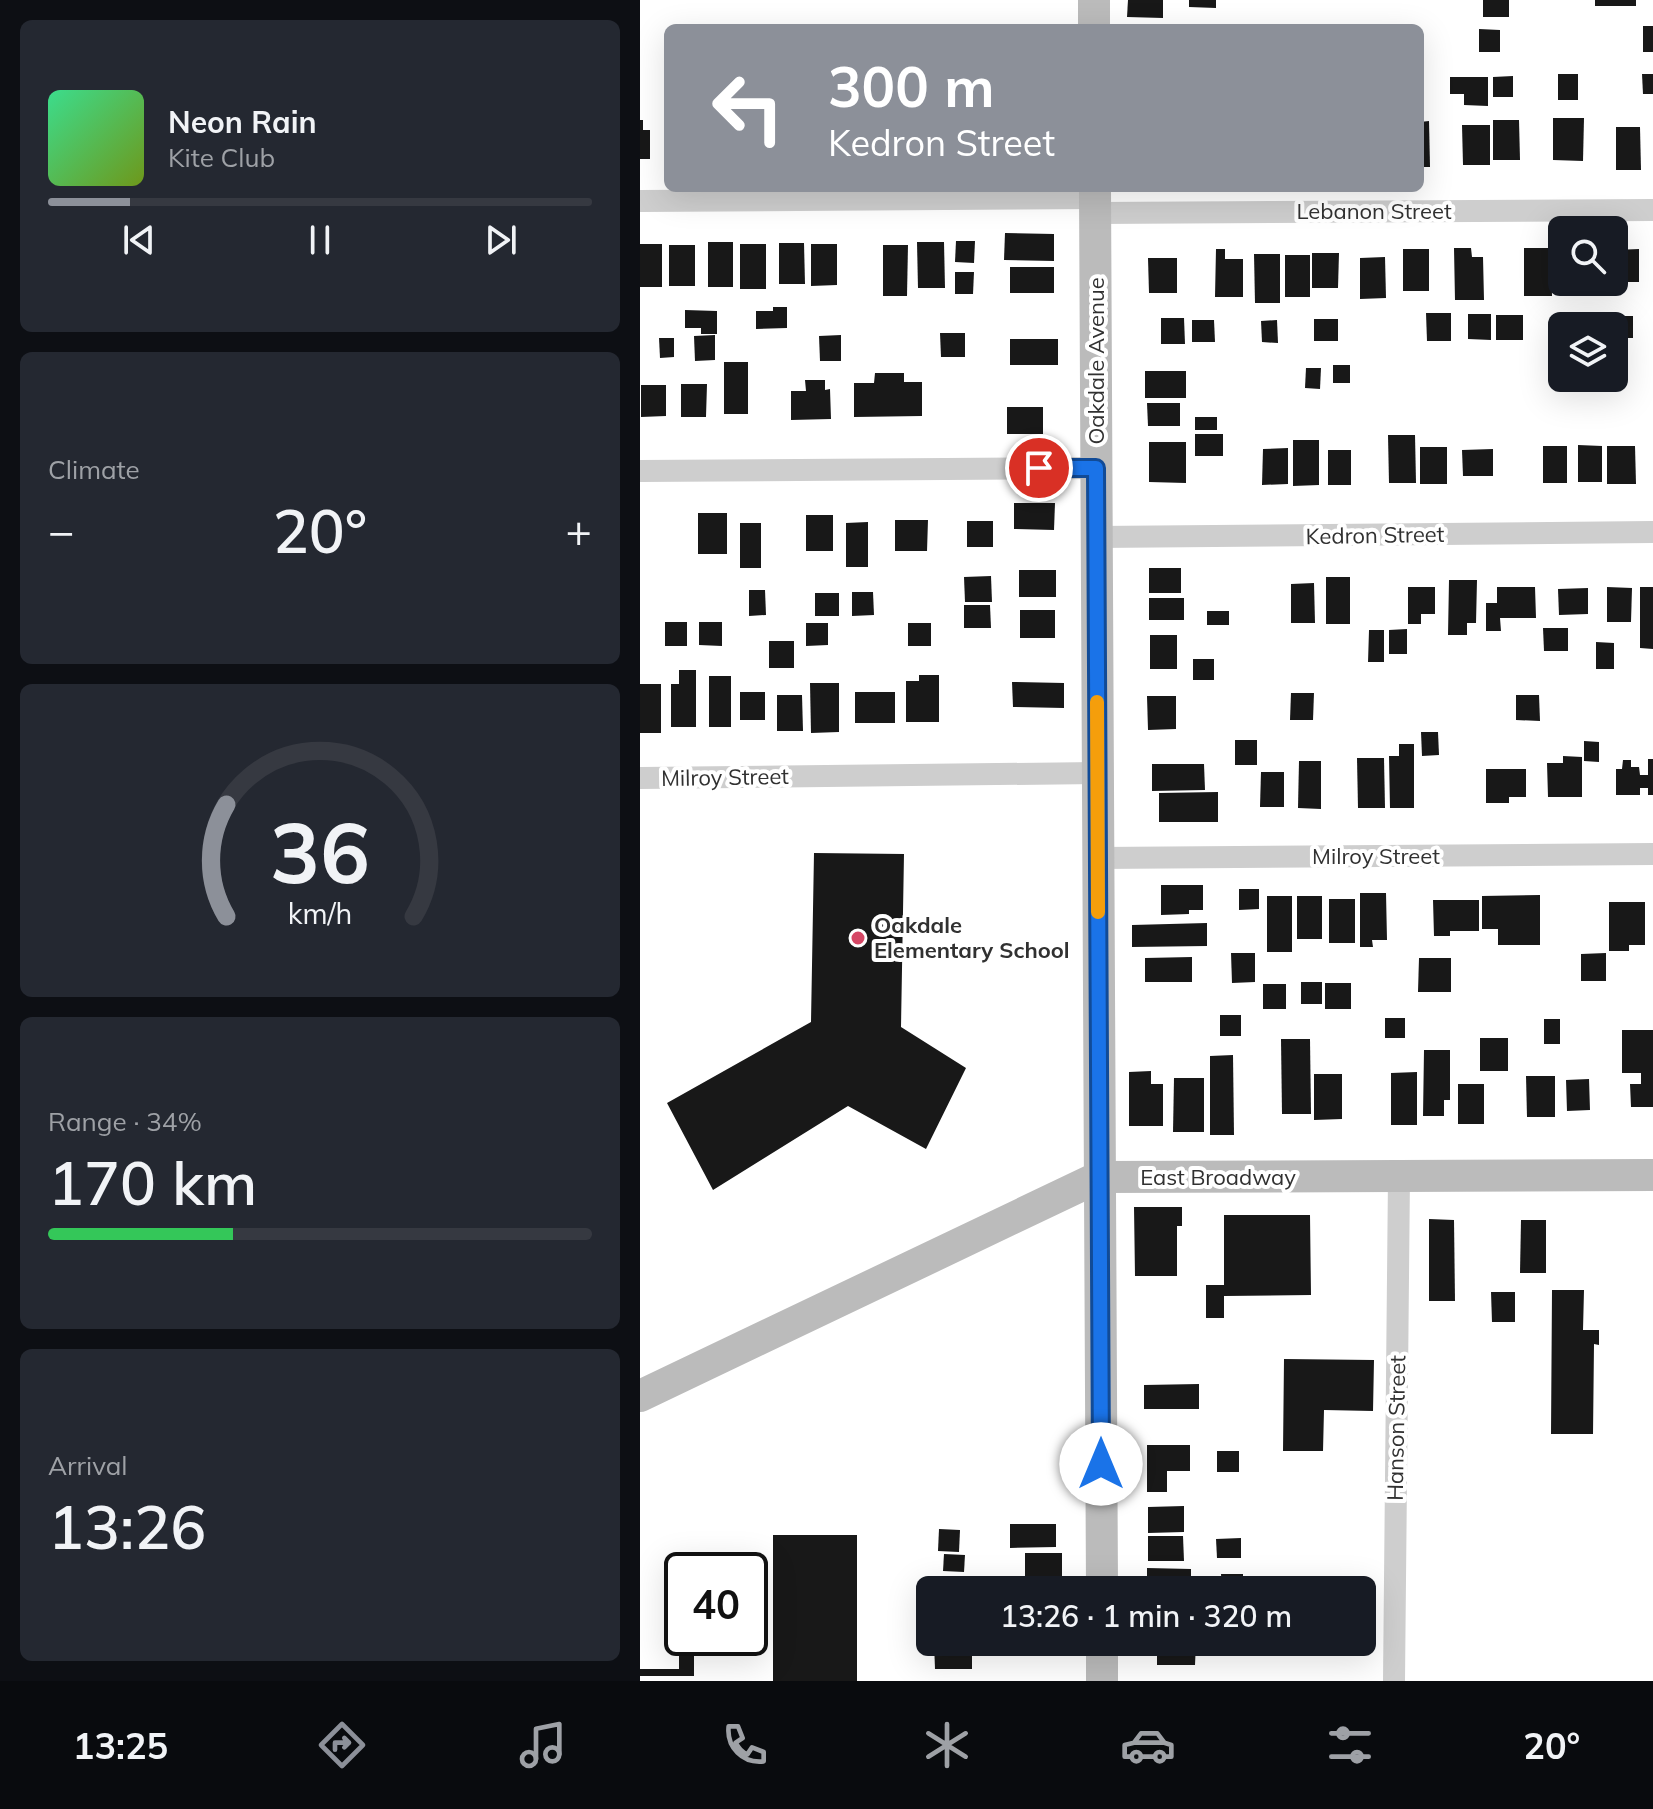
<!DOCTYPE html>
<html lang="en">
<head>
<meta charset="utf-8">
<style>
  :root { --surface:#171b24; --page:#242831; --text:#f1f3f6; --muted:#9ea1a6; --line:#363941; --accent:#8c9099 }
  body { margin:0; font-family:Mulish,sans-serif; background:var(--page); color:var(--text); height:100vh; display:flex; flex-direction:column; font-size:30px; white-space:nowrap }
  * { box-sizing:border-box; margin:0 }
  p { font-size:26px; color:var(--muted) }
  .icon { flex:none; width:44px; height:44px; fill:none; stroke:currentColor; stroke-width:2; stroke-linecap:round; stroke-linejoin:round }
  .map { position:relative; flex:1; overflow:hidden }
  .side { display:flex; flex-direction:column; gap:20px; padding:20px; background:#0d0f14; width:640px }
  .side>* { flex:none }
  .guide { position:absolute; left:24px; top:24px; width:760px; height:168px; border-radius:12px; box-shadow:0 8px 32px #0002; background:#8c9099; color:#fff; overflow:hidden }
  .fabs { position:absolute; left:908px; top:216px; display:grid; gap:16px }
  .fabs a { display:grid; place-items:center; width:80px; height:80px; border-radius:12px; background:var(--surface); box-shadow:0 8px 32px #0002; font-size:40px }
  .speed { position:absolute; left:24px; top:1552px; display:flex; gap:16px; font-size:40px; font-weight:700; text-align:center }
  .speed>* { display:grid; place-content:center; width:104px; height:104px; border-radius:50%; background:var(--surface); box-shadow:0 8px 32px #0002; line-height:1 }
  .speed .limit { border:4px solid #111; border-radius:12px; background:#fff; color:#111 }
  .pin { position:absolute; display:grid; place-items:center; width:68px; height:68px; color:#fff; margin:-34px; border:4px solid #fff; border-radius:50%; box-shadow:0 2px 8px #0007 }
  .me { position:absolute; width:88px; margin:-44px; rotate:0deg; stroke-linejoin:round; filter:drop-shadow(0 0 6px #0008) }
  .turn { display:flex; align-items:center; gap:28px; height:168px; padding:0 32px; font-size:36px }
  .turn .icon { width:104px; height:104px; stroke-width:2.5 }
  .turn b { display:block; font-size:56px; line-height:68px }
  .big { font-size:60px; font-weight:600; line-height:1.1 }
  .side .card { flex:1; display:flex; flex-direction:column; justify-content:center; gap:12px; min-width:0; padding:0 28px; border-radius:12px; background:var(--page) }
  .side .dial { align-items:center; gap:0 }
  .dial svg { height:208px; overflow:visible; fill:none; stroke:var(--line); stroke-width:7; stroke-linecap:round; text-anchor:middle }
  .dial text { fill:var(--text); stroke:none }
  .song { display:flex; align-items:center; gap:24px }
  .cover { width:96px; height:96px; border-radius:12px; background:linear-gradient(135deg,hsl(150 70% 55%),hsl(80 70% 35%)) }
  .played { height:8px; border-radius:4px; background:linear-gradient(90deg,var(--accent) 15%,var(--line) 15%) }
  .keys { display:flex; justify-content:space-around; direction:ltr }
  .heat { display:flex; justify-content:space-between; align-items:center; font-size:44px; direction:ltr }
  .charge { height:12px; border-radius:6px; background:linear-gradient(90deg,#34c759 34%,var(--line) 0) }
  .trip { position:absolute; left:276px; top:1576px; width:460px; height:80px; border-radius:12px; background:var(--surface); box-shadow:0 8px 32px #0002; font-weight:600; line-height:80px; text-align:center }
  .tab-bar { display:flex; height:128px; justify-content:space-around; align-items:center; background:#090b0e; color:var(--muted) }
  .tab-bar .icon { width:56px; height:56px }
  .tab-bar .current { color:var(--accent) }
  .tab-bar b { font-size:36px; color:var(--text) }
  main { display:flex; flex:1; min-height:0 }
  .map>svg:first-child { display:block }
  .building { fill:#181818 }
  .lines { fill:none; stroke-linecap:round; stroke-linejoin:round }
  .street { stroke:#cecece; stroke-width:22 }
  .secondary { stroke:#bbb; stroke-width:32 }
  .route-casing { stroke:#114b97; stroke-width:20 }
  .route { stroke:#1a73e8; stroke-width:14 }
  .slow { stroke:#f59e0b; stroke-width:14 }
  .poi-dot { fill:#d54765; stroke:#fff; stroke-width:3 }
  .labels { text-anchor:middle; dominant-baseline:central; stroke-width:8; stroke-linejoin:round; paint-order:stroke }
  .street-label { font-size:22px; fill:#313131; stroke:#fff }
  .poi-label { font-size:22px; font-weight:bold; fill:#313131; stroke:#fff; text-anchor:start }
</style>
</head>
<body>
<main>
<section class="side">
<div class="card">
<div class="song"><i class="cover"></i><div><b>Neon Rain</b><p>Kite Club</p></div></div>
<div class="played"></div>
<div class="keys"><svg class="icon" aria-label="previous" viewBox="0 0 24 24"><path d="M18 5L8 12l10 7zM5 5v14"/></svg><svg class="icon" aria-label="pause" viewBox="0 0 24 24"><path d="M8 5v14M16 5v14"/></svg><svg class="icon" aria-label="next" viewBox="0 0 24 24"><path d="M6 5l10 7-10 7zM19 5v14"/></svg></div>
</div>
<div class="card"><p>Climate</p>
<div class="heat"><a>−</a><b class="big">20°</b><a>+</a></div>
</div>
<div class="card dial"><svg viewBox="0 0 100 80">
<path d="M14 69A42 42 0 1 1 86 69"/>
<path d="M14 69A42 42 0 0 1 14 26" stroke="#8c9099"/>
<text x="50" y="56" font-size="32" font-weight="700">36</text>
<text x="50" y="72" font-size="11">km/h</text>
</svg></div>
<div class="card"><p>Range · 34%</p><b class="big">170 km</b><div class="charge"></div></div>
<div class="card"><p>Arrival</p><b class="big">13:26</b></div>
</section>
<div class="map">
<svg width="1013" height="1681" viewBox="0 0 1013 1681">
  <rect width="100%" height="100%" fill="#fff"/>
  <!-- building -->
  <g class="building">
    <polygon points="488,0 523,0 523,18 487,17"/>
    <polygon points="549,0 576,0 576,8 549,7"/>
    <rect x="843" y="0" width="26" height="17"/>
    <rect x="955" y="0" width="41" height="6"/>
    <rect x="1003" y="26" width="10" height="26"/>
    <polygon points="839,29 860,30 860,52 839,52"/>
    <rect x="918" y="74" width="20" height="26"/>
    <polygon points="1002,74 1013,74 1013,94 1003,94"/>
    <polygon points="873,76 873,97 853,97 853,77"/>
    <polygon points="810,77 848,77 848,106 824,105 824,94 810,94"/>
    <polygon points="913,118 944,118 943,161 913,160"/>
    <polygon points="0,120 3,120 3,130 10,130 10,159 0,159"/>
    <polygon points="853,120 879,120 880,160 853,160"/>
    <polygon points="789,121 790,167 780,167 780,122"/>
    <polygon points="822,125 850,125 850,165 823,165"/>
    <polygon points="976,127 1000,127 1001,170 976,170"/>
    <polygon points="365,233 414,234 414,261 364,260"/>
    <polygon points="316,241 335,241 334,263 315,262"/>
    <rect x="68" y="242" width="25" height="45"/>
    <polygon points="277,242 304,242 305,288 278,288"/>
    <polygon points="139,243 164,243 165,284 139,284"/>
    <rect x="0" y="244" width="22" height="43"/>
    <rect x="100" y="244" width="26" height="45"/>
    <polygon points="171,244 197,244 197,285 171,286"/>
    <rect x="29" y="245" width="26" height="41"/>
    <polygon points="243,245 268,245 267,296 243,296"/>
    <polygon points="814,248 831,248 832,257 843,257 844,300 815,300"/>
    <polygon points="884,248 911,248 912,296 884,296"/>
    <polygon points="576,249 585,249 585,259 603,259 603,297 575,297"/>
    <rect x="763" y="249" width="26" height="42"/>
    <polygon points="999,249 999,282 975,282 975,250"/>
    <polygon points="916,250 922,250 922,284 917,284"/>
    <polygon points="672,253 699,253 698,288 672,288"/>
    <polygon points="614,254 640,254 640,303 615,303"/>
    <rect x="645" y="255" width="25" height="42"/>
    <polygon points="745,257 746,298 720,299 720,258"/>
    <polygon points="508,258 537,258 537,293 509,293"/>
    <rect x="370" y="267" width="44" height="26"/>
    <polygon points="315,272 334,272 333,294 315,294"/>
    <polygon points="133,307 147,307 147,328 116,329 116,311 133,311"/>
    <polygon points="45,310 77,311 77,334 61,334 61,328 45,328"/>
    <polygon points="786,313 811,313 811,341 787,341"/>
    <polygon points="828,314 851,314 851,340 828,339"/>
    <polygon points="935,314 935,326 922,326 922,338 917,338 917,315"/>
    <rect x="856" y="315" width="27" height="25"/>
    <polygon points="943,316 993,316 993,338 974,338 974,326 943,326"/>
    <polygon points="521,318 544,318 545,344 521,344"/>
    <rect x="674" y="319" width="24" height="22"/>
    <polygon points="552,320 574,320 575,342 552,342"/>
    <polygon points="637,320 638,343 622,342 621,321"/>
    <polygon points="300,333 325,333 325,357 301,357"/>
    <polygon points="75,335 75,360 55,361 54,336"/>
    <polygon points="201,335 201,361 180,361 179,336"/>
    <polygon points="19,338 34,338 34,357 20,358"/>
    <rect x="370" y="339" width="48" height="26"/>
    <rect x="84" y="362" width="24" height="52"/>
    <rect x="693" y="365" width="17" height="18"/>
    <polygon points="666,368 681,368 680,389 665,388"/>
    <rect x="505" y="371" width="41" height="27"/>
    <polygon points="235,373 264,373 264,382 282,382 282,416 214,417 214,383 234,383"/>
    <polygon points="933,378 957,378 957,392 934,392"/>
    <polygon points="165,380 185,380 185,390 190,389 191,419 151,420 151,391 166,391"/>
    <polygon points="41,384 67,384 66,417 41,417"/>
    <polygon points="1,385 26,385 26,416 1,417"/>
    <polygon points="507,403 540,403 540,426 508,426"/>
    <rect x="367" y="407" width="36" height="27"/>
    <rect x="555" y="417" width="22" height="13"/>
    <rect x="555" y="434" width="28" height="22"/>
    <polygon points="748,435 775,435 776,483 749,483"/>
    <polygon points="653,440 679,440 679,485 653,486"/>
    <polygon points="509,442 546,442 546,483 509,482"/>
    <polygon points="938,445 962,446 962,482 938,482"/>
    <rect x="903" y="446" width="24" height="37"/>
    <polygon points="967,446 995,446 996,484 967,484"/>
    <rect x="780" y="447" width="27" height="37"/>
    <polygon points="648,448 648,484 622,485 623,449"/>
    <polygon points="853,449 853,476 823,476 822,450"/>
    <rect x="688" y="450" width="23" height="35"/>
    <polygon points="374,503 415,503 414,530 374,529"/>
    <rect x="58" y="513" width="29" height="41"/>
    <rect x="166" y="515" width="27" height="36"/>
    <polygon points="255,520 288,520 287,551 255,551"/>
    <rect x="327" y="521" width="26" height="26"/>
    <polygon points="228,522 228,567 206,567 206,523"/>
    <rect x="100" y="523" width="21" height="45"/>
    <rect x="509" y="568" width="32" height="25"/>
    <rect x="379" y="570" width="37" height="27"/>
    <polygon points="351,576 352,602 325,602 324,577"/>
    <rect x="686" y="577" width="24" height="47"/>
    <polygon points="809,580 837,580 836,623 827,623 827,635 808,635"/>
    <polygon points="674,583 675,623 651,623 651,584"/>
    <polygon points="768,587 795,587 795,614 781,614 781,624 768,624"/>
    <polygon points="857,587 895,587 896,618 860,618 861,631 846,631 846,603 857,603"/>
    <polygon points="967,587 992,588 991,622 967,622"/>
    <polygon points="1000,587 1013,587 1013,649 1000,648"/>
    <polygon points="948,588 948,614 919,615 918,589"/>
    <polygon points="109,590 125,590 126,615 109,616"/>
    <polygon points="212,592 233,592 234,615 212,616"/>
    <rect x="175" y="593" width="24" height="23"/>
    <rect x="509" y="598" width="35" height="22"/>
    <polygon points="324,605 350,605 351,628 324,628"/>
    <rect x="380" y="610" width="35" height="28"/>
    <rect x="567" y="611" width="22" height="14"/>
    <rect x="25" y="622" width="22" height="24"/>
    <polygon points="59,622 82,622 82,646 59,645"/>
    <polygon points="166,623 188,623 188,645 166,646"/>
    <rect x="268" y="623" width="23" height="23"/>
    <polygon points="903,628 928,628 928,651 904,651"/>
    <polygon points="767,629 767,654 749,654 749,630"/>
    <polygon points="729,630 744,630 744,662 728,662"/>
    <rect x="510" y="635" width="27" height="34"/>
    <rect x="129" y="641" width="25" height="27"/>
    <polygon points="956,642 974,643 974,669 956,669"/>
    <rect x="553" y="659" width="21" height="21"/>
    <polygon points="39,670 56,670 56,727 31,727 31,684 39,684"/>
    <polygon points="279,675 299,675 299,722 266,722 266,681 279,681"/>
    <rect x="69" y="676" width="22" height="51"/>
    <polygon points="372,682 424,683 424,708 373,707"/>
    <polygon points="170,683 199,683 199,732 171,733"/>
    <rect x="0" y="684" width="21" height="49"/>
    <rect x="100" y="692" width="25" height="28"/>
    <rect x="215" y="692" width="40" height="31"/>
    <polygon points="651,693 674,693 673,720 650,720"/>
    <polygon points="137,695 162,695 163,731 137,731"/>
    <polygon points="876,695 899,695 900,721 876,720"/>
    <polygon points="507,696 536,696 536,729 508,730"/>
    <polygon points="781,732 798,732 799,755 782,756"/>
    <rect x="595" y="740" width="22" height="25"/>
    <polygon points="944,741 959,742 959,762 944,761"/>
    <polygon points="759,744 774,744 774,808 750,808 749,756 759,756"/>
    <polygon points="923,756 942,757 942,797 908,797 907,763 923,763"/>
    <polygon points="717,758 744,758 745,808 718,808"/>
    <polygon points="1008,759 1013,759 1013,795 1008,795 1008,788 1000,788 1000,795 976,795 976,769 982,769 983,760 991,760 991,767 999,767 1000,775 1008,775"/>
    <polygon points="659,761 681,761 681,809 658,808"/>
    <polygon points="512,764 564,764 565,790 512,791"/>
    <polygon points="846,769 886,769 886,797 869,797 869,803 846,803"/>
    <polygon points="621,772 644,772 644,807 620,807"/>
    <polygon points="578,792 578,822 519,822 519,793"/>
    <polygon points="174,853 264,854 261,1027 326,1068 286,1149 208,1106 73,1190 27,1103 171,1022"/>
    <polygon points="521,885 563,885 563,910 549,910 549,914 521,915"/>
    <polygon points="599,889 619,889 619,909 599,910"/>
    <polygon points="720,893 746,893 747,940 732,940 733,947 720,947"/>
    <polygon points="900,895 900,945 858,945 858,929 842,929 842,896"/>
    <rect x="627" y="896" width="25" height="56"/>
    <rect x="657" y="896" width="25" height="43"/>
    <rect x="689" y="899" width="26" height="44"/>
    <polygon points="793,900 839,900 839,931 810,931 810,936 794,936"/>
    <polygon points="969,902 1005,902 1005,945 989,945 989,951 969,951"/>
    <polygon points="567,923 567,946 492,947 492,925"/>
    <polygon points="591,953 615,953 615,982 592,983"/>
    <polygon points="966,953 966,981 941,981 941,954"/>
    <polygon points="552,957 552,982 505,982 505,958"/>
    <polygon points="779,958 811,958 811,992 778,992"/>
    <rect x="661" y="982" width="21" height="22"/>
    <rect x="685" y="983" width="26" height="26"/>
    <rect x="623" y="984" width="23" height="25"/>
    <rect x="580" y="1015" width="21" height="21"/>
    <rect x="745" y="1018" width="20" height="20"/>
    <rect x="904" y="1019" width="16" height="25"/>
    <polygon points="982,1030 1013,1030 1013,1107 991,1107 990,1084 1001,1084 1001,1073 982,1073"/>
    <rect x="840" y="1038" width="28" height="33"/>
    <polygon points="641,1039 670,1039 671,1114 642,1114"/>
    <polygon points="784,1050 810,1050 810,1100 804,1100 804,1116 783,1116"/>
    <polygon points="593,1055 594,1135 570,1135 570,1056"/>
    <polygon points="511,1071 511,1084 523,1084 523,1126 489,1126 489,1072"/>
    <polygon points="777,1072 777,1125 751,1125 751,1073"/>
    <polygon points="674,1074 702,1074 702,1119 674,1120"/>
    <polygon points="886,1076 915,1076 915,1117 887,1117"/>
    <polygon points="534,1078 564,1078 564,1132 533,1132"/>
    <polygon points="949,1079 950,1110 927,1111 926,1080"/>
    <rect x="818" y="1084" width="26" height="40"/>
    <polygon points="494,1207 542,1207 542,1226 537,1226 537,1276 495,1276"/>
    <polygon points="584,1215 670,1215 671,1295 584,1296 584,1318 566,1318 566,1285 584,1285"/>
    <polygon points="789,1219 814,1220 815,1301 789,1301"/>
    <polygon points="881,1220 906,1220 906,1273 880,1273"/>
    <polygon points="912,1290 944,1290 943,1330 959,1330 959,1345 954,1344 953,1434 911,1434"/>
    <polygon points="851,1292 875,1292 875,1322 852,1322"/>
    <polygon points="644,1359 734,1360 733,1411 684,1410 683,1451 643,1451"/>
    <polygon points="559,1384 559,1409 504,1409 504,1385"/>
    <polygon points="507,1445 550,1445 550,1471 527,1471 527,1492 507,1492"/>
    <rect x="577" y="1451" width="22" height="21"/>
    <polygon points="544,1506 544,1532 508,1533 508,1507"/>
    <polygon points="370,1524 416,1524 416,1547 370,1548"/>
    <polygon points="299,1529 320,1530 319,1552 298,1551"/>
    <rect x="133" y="1535" width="84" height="146"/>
    <polygon points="508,1536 543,1536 544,1561 508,1561"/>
    <polygon points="601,1538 601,1558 577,1558 576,1539"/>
    <polygon points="385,1553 422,1553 422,1583 385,1584"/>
    <polygon points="304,1554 325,1555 324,1572 303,1571"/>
    <polygon points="507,1568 551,1569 551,1590 507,1590"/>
    <polygon points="581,1574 603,1574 603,1589 582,1590"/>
    <rect x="314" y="1584" width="31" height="6"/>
    <polygon points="39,1638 54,1638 54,1676 0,1676 0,1669 39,1669"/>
    <polygon points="294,1642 332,1642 332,1669 295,1669"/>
    <polygon points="540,1642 556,1642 555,1665 517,1665 517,1645 540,1645"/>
  </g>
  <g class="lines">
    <!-- street -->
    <g class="street">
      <polyline points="0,201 455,198"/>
      <polyline points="455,213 1013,210"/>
      <polyline points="0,471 456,468"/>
      <polyline points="457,537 1013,532"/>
      <polyline points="0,778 458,773"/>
      <polyline points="458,858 1013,854"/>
      <polyline points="754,1681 759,1176"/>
    </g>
    <!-- secondary -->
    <g class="secondary">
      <polyline points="454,0 454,28"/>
      <polyline points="455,188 462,1590"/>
      <polyline points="0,1396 459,1177 1013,1175"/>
      <polyline points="462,1642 462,1681"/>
    </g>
  </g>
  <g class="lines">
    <defs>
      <polyline id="route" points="399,468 456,468 461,1464"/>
    </defs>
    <!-- route casing -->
    <use href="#route" class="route-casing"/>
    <!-- route -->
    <use href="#route" class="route"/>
    <!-- slow -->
    <polyline class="slow" points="457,702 458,912"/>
  </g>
  <!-- markers -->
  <circle class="poi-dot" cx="218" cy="938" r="8"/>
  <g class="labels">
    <!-- street labels -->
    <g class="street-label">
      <text x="734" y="211">Lebanon Street</text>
      <text transform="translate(456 361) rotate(-90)">Oakdale Avenue</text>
      <text transform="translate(735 535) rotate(-1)">Kedron Street</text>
      <text transform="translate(85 777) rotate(-1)">Milroy Street</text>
      <text x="736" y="856">Milroy Street</text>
      <text x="578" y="1177">East Broadway</text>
      <text transform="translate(756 1428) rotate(-89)">Hanson Street</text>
    </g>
    <!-- poi labels -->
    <g class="poi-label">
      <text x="234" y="925">Oakdale<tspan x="234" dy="25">Elementary School</tspan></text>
    </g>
  </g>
</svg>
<div class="fabs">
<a><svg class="icon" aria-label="search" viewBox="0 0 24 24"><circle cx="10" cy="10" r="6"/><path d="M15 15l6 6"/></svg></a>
<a><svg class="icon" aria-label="layers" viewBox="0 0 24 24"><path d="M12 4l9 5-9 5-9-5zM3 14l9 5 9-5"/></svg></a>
</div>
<div class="speed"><div class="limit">40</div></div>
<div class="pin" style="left:399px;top:468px;background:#d93025"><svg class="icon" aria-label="arrive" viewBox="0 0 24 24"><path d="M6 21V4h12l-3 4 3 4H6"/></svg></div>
<svg class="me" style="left:461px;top:1464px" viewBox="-20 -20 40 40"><circle r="19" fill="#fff"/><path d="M0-13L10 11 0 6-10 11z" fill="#1a73e8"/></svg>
<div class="trip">13:26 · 1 min · 320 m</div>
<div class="guide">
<div class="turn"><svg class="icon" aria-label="left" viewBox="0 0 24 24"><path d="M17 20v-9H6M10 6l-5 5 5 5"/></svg><div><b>300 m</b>Kedron Street</div></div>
</div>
</div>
</main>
<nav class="tab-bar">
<b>13:25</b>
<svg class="icon current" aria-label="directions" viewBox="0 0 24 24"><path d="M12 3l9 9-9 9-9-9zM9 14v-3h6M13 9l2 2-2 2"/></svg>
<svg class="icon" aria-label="music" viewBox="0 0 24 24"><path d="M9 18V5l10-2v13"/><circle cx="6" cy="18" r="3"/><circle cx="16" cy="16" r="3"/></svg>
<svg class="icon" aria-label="phone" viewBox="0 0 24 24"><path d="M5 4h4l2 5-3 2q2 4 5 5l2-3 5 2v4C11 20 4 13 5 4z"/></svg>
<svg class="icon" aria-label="climate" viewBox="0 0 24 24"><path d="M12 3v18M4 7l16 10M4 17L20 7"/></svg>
<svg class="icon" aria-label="car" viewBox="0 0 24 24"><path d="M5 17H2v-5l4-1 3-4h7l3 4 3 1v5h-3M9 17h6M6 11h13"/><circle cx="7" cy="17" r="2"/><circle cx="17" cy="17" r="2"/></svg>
<svg class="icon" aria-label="filters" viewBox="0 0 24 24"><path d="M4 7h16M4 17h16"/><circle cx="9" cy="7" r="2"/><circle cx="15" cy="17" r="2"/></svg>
<b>20°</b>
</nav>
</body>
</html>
